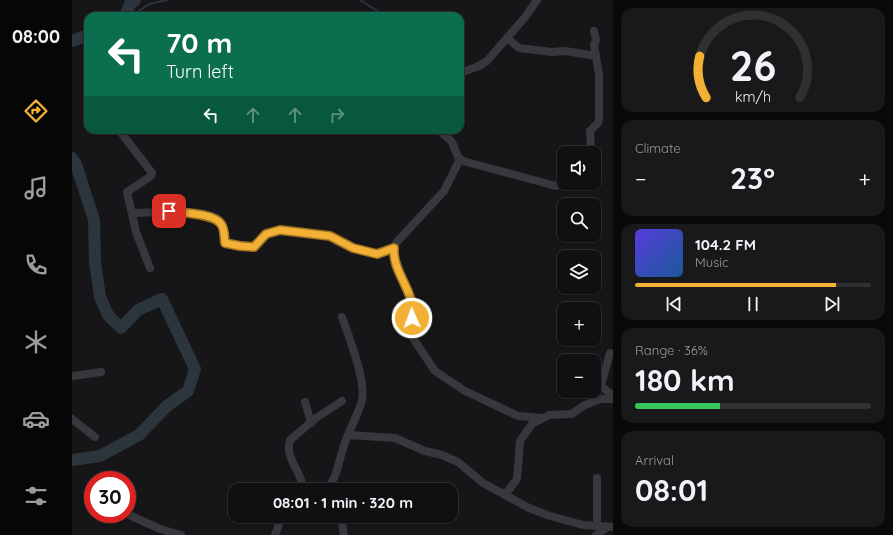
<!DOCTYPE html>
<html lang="en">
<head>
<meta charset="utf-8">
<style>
  :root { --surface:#101012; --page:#19191b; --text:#f1f3f6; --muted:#9c9d9f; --line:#303032; --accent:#f2b134 }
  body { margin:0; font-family:Quicksand,sans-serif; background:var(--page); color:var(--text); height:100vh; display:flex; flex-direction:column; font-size:15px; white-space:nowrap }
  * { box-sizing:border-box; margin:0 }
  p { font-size:13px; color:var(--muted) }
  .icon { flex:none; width:22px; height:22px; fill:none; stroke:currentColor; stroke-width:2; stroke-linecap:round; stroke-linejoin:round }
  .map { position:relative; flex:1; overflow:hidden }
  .side { display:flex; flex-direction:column; gap:8px; padding:8px; background:#09090a; width:280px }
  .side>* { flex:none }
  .top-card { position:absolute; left:12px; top:12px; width:380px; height:122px; border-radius:12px; box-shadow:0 1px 3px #0004,0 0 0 1px var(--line); background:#0b6e4f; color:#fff; overflow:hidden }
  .controls { position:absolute; left:485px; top:146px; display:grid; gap:8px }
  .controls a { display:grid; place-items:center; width:44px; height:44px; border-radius:8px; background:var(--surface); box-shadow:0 1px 3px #0004,0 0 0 1px var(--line); font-size:20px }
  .speed { position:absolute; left:12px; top:471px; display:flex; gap:8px; font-size:20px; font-weight:700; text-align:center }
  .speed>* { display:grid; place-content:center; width:52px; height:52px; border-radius:50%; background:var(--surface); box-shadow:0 1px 3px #0004,0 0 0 1px var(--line); line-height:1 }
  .speed .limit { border:6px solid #d22; background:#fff; color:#111 }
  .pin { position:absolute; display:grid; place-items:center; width:34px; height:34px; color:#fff; margin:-17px; border-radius:8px; box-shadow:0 2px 6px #0006 }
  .me { position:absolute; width:44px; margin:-22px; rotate:358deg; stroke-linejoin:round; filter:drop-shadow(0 0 3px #0008) }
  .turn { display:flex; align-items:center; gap:14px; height:84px; padding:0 16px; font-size:18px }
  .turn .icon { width:52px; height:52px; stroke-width:2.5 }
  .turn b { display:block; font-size:28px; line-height:34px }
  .lanes { display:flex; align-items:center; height:38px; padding:0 16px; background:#0003; justify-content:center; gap:20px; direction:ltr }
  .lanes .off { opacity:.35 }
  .big { font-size:30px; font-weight:700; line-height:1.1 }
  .side .widget { flex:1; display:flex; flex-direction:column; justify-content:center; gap:6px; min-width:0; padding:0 14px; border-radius:12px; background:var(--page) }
  .side .dial { align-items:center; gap:0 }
  .dial svg { height:104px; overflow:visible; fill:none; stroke:var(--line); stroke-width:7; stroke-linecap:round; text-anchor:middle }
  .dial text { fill:var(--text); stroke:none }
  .song { display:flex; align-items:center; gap:12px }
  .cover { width:48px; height:48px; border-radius:6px; background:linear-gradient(135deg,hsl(250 70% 55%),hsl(210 70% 35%)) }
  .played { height:4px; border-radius:2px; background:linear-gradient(90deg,var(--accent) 85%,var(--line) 85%) }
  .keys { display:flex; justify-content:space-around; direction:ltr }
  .heat { display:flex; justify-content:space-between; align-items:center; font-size:22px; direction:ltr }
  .charge { height:6px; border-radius:3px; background:linear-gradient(90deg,#34c759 36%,var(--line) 0) }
  .trip { position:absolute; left:156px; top:483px; width:230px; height:40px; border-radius:12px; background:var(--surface); box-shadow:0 1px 3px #0004,0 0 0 1px var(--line); font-weight:700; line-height:40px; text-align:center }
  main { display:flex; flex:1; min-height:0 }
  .menu { display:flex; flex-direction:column; width:72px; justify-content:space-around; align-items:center; background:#060607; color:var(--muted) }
  .menu .icon { width:28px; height:28px }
  .menu .selected { color:var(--accent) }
  .menu b { font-size:18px; color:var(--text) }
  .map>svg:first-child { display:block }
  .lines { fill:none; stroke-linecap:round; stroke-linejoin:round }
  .stream { stroke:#2c353c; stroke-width:2 }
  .river { stroke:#2c353c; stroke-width:12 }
  .minor { stroke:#37383d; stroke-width:8 }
  .route-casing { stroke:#9d7322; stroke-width:10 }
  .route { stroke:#f2b134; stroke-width:7 }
</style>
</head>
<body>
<main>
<nav class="menu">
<b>08:00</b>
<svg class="icon selected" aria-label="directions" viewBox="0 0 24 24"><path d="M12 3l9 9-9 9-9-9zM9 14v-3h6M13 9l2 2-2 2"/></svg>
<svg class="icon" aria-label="music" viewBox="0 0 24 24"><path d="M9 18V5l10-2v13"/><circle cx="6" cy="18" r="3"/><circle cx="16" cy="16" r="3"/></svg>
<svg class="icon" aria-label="phone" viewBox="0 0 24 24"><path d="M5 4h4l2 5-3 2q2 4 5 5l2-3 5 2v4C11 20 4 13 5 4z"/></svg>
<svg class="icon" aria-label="climate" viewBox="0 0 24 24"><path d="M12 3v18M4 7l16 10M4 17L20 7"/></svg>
<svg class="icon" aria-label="car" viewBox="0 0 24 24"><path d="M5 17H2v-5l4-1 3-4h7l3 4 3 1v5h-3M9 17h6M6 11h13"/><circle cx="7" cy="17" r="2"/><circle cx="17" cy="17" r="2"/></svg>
<svg class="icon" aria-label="filters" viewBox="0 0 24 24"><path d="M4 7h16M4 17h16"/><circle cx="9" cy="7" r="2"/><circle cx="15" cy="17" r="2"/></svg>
</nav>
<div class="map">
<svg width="541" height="535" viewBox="0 0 541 535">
  <rect width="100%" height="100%" fill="#161618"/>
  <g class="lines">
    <!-- stream -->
    <g class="stream">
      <polyline points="288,0 313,16"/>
      <polyline points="60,16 77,4 95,0"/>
    </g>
    <!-- river -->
    <g class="river">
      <polyline points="53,16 58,4 63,0"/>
      <polyline points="0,41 16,35"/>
      <polyline points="0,158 4,164 22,220 23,261 28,297 36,315 49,328 66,310 90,299 123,369 116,391 95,406 67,435 28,456 0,460"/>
    </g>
    <!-- minor -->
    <g class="minor">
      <polyline points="435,38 447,48 480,52 493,51 524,56"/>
      <polyline points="388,73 407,66 415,61 454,16 465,0"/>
      <polyline points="47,130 80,173 79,176 55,192 64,232 78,268"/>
      <polyline points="367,130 380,142 386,157 391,161 484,186"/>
      <polyline points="519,151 518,131 526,123 527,119 527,75 522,45 524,40 522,31"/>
      <path d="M388 159 372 191 324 243C316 262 334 286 341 303 343 314 337 324 339 335L363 371 393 391 446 416 470 418"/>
      <path d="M61 213C80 213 131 208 147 220 154 226 151 236 154 243L181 247 194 234 208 230 258 236 281 248 305 254 322 248"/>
      <polyline points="0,376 29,372"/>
      <polyline points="522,380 541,396"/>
      <polyline points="529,385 538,353"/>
      <polyline points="233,402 239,423"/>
      <polyline points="0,419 23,437"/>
      <polyline points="276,435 323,438 353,451 370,455 386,462 411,483 457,508 478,516 511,525 541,527"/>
      <polyline points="525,478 525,526"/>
      <path d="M231 490C231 472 212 459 218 440L244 418 270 401"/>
      <path d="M253 490C265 480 266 463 271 449 275 432 286 417 290 400 294 381 277 337 270 317"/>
      <polyline points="433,495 445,479 448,441 460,424 477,415 500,414 511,406 528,399 541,399"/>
      <polyline points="55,514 88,529 109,535"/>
      <polyline points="265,516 270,522 272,535"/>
      <polyline points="203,535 210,516"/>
      <polyline points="524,535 536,527"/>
    </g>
  </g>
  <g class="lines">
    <defs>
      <path id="route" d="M97 211C110 213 142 213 149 224 153 229 152 237 153 243L168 246 182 247 194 234 208 230 258 236 281 248 305 254 322 248C320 273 345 293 340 318"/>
    </defs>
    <!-- route casing -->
    <use href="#route" class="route-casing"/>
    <!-- route -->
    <use href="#route" class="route"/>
  </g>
</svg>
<div class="controls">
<a><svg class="icon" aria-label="sound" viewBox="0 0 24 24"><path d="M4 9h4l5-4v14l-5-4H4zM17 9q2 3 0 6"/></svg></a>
<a><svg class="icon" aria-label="search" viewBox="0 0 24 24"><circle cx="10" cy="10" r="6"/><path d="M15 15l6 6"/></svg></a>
<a><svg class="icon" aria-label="layers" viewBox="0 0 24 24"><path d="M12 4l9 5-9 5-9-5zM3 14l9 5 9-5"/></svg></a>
<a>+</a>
<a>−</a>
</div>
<div class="speed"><div class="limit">30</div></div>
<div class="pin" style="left:97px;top:211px;background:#d93025"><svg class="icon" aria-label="arrive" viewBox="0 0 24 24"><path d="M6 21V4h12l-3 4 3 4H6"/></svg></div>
<svg class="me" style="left:340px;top:318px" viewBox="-20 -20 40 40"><circle r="17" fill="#f2b134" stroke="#fff" stroke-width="3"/><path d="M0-11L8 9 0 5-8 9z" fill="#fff"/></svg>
<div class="trip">08:01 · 1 min · 320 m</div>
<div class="top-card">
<div class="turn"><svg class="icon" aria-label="left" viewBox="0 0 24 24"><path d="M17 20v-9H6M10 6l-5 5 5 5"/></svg><div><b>70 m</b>Turn left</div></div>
<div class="lanes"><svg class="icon" aria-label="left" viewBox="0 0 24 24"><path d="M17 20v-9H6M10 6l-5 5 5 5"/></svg><svg class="icon off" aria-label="ahead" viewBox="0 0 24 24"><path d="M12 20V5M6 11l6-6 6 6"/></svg><svg class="icon off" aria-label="ahead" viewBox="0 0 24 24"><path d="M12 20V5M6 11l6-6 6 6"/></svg><svg class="icon off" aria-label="right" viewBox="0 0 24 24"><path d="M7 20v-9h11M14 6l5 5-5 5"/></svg></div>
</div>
</div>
<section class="side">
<div class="widget dial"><svg viewBox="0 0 100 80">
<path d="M14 69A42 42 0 1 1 86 69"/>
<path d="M14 69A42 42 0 0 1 9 37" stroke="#f2b134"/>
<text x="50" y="56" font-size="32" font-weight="700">26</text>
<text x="50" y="72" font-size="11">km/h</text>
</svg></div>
<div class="widget"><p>Climate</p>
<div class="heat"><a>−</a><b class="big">23°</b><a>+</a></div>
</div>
<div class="widget">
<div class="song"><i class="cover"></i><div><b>104.2 FM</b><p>Music</p></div></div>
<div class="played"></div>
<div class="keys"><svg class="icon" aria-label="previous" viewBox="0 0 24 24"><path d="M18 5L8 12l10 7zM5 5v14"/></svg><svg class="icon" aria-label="pause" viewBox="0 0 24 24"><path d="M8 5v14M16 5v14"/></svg><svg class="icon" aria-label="next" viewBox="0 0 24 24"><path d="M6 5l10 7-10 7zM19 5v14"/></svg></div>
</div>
<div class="widget"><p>Range · 36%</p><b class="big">180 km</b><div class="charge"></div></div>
<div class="widget"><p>Arrival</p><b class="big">08:01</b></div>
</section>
</main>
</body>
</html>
